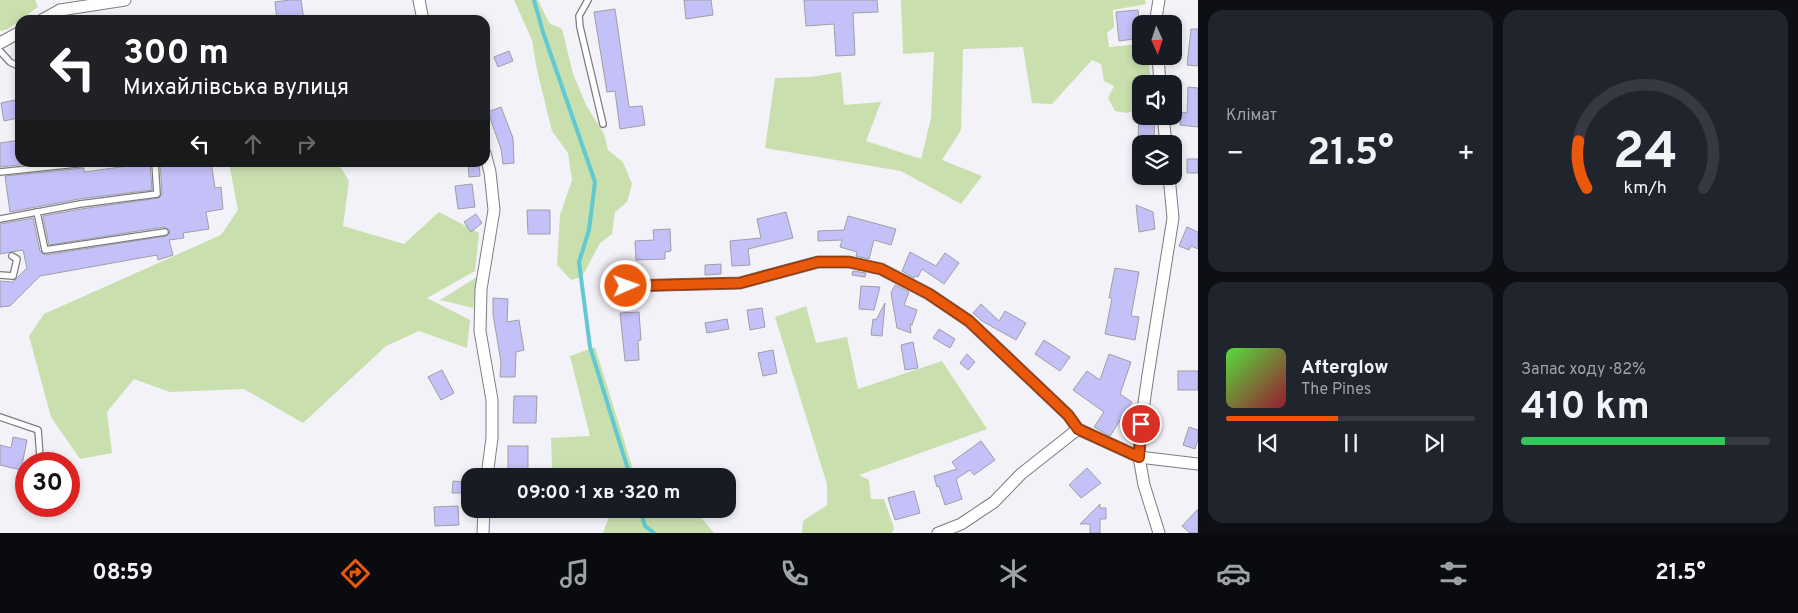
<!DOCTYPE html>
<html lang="uk">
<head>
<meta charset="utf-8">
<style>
  :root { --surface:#171b24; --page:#20242c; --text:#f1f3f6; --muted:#9ea1a6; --line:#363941; --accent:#ea580c }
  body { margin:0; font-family:Overpass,sans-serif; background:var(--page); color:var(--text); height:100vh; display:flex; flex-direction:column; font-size:19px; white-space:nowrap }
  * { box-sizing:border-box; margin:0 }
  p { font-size:16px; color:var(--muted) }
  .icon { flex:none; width:28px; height:28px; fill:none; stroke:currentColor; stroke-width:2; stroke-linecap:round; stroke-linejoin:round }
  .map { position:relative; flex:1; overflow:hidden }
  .side { display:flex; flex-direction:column; gap:10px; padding:10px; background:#0d0f14; width:600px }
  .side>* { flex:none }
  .guide { position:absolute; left:15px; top:15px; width:475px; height:152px; border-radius:15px; box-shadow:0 2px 8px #0003; background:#202124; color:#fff; overflow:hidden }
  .needle { width:32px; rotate:177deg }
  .tools { position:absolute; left:1132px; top:15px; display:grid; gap:10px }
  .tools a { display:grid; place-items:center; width:50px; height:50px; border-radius:10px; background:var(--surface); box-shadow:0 2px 8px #0003; font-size:25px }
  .speed { position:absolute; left:15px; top:452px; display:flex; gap:10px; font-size:25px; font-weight:700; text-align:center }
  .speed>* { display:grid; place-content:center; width:65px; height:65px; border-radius:50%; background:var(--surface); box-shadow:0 2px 8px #0003; line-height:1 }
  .speed .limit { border:8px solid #d22; background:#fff; color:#111 }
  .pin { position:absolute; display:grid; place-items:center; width:42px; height:42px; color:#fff; margin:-21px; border:2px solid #fff; border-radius:50%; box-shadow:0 1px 5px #0007 }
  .me { position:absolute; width:55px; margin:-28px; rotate:88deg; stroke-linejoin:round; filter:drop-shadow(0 0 4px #0008) }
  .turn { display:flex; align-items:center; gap:18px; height:105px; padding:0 25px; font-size:22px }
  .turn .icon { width:65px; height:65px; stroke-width:2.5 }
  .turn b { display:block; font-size:35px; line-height:42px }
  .lanes { display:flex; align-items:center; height:48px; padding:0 25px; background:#0003; justify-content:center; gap:25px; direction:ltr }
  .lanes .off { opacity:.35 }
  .big { font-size:38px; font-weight:700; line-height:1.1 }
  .side .tile { flex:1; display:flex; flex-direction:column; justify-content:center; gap:8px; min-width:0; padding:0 18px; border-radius:15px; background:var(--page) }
  .side .dial { align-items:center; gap:0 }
  .dial svg { height:130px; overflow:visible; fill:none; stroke:var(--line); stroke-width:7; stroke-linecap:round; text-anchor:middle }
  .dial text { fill:var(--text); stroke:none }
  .song { display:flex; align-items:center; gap:15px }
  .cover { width:60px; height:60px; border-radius:8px; background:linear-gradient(135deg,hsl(110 70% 55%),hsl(350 70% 35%)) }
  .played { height:5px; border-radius:2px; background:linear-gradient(90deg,var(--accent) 45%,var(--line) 45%) }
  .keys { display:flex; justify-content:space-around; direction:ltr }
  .heat { display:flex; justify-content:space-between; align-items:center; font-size:28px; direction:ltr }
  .charge { height:8px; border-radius:4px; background:linear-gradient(90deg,#34c759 82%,var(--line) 0) }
  .side .tiles { flex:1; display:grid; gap:10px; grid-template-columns:repeat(2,1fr) }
  .trip { position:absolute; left:461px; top:468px; width:275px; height:50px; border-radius:15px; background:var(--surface); box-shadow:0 2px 8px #0003; font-weight:700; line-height:50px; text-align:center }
  .dock { display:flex; height:80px; justify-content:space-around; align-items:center; background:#090b0e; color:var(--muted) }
  .dock .icon { width:35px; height:35px }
  .dock .on { color:var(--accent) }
  .dock b { font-size:22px; color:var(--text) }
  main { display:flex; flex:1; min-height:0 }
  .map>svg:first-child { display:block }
  .green { fill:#c9dfad }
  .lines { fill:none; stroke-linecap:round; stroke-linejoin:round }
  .stream { stroke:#60c9d1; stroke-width:4 }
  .building { fill:#c4c0f8; stroke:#9f9fa5 }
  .service-casing { stroke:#7c7c82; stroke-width:8 }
  .minor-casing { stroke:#7c7c82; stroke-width:13 }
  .service { stroke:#fff; stroke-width:5.5 }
  .minor { stroke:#fff; stroke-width:11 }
  .route-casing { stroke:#983908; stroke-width:12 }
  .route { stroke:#ea580c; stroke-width:9 }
</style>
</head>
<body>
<main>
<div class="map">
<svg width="1198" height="533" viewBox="0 0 1198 533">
  <rect width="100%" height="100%" fill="#f2f2f8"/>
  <!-- green -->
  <g class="green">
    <polygon points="0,0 35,0 38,7 8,29 0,31"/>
    <polygon points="514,0 538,0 549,23 562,29 573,74 586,105 604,134 608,150 623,162 632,184 627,202 615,212 612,234 600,243 582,277 571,280 557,265 560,215 572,180 568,153 552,131 537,70 532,40"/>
    <polygon points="901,0 1145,0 1146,4 1113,10 1114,27 1107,33 1109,47 1141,44 1141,56 1148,56 1151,84 1141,84 1141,108 1127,113 1115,111 1108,98 1114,86 1104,81 1101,64 1092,60 1052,104 1032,103 1023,47 963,49 961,130 942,160 982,176 961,204 901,171 765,148 775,78 811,77 841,72 844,105 881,102 866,141 921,159 931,118 934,52 903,54"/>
    <polygon points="229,163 338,163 349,181 343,226 404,244 439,212 479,233 475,271 427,298 470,320 467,348 419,331 386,346 303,423 244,389 170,392 134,379 107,412 112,453 80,459 51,417 29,336 44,314 221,235 238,210"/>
    <polygon points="477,277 473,308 440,300"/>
    <polygon points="806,306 816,343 847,337 858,389 942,361 987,429 859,475 869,480 871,499 884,499 894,528 892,533 802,533 803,521 827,505 827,484 775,317"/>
    <polygon points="595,347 635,476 565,476 552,469 551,438 590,436 570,356"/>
    <polygon points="612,509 694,509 714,533 603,533"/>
  </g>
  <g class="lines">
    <!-- stream -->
    <g class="stream">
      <polyline points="534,0 543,32 595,182 589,230 579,262 590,347 630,476"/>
      <polyline points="640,509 645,526 654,533"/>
    </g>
  </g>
  <!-- building -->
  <g class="building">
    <polygon points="290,0 301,0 304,20 277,20 275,2"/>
    <polygon points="684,0 711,0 713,15 686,19"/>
    <polygon points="804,0 877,0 878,12 853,13 855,55 836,56 834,24 806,26"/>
    <polygon points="615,9 629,107 642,106 645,125 620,129 615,91 607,92 594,12"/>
    <polygon points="1138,10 1141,38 1119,41 1116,12"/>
    <polygon points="1191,29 1198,29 1198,66 1187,65"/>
    <polygon points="509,51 513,61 498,67 494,57"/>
    <polygon points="1188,87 1198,88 1198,127 1180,125 1181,112 1187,113"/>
    <polygon points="15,100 18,118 4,121 1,103"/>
    <polygon points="501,107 513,138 514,163 503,164 501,149 488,112"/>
    <polygon points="1139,116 1155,116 1154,138 1138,138"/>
    <polygon points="20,140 20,162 45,162 0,167 0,143"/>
    <rect x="1187" y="159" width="11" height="14"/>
    <polygon points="160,162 211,162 215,188 221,187 223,209 206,212 209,229 183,233 184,238 169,240 173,255 158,260 157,255 40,276 10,306 0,307 0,281 12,282 15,280 27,268 23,250 0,254 0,224 33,218 40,251 45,255 166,236 169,234 170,231 164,227 49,245 43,216 81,209 159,198 162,194"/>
    <polygon points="468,162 479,162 480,176 469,177"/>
    <polygon points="150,163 152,190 79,199 10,212 5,176 84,168 84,172"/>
    <polygon points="472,184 475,207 458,209 455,186"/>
    <polygon points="1136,205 1153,212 1155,229 1139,232"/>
    <polygon points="527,210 550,210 550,234 528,234"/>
    <polygon points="786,212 793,238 748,249 750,265 732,266 730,241 761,238 757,219"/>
    <polygon points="476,214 482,223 471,232 464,222"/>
    <polygon points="848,216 896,229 891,245 874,240 869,259 856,256 857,252 840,247 842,240 818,241 818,231 844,230"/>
    <polygon points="1187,227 1198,232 1198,249 1191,246 1189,250 1179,246"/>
    <polygon points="670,229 671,251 665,252 665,259 636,260 635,241 654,240 653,230"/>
    <polygon points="910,252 936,266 945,253 959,263 944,284 922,269 918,277 915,276 914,278 902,271"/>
    <polygon points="721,264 721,274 705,275 705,265"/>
    <polygon points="1115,268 1139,272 1131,316 1139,317 1135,340 1105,334 1112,298 1109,298"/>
    <polygon points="853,271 866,273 865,277 852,275"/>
    <polygon points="895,285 909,292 904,305 917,310 912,325 910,324 911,333 897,328 891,293"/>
    <polygon points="861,286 880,287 874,310 859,309"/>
    <polygon points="493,298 508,299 507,322 519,320 524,350 516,352 515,377 500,377 501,362 493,314"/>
    <polygon points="885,303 882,336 871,335 873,319 876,320"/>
    <polygon points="981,304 999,321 1005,311 1026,323 1016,340 982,321 973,313"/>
    <polygon points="762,308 765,327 750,330 747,310"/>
    <polygon points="639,312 641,340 638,341 639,360 625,361 620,313"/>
    <polygon points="727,319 729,329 707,333 705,323"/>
    <polygon points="939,329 955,339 950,348 933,338"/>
    <polygon points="1044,340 1070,357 1060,371 1035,354"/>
    <polygon points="913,342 918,368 905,370 901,345"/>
    <polygon points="773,350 777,373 763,376 758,353"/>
    <polygon points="967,354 975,362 968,370 960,363"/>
    <polygon points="1109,354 1131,362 1120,394 1132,402 1110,436 1094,427 1104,412 1073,390 1087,371 1100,380"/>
    <polygon points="442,370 454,393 441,400 428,377"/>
    <rect x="1178" y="371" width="20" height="19"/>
    <polygon points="514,396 537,396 536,423 513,423"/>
    <polygon points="1189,427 1198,430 1198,439 1195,449 1183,445"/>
    <polygon points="13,437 27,440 21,470 0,465 0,445 11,448"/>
    <polygon points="981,441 995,460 974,475 970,470 956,479 962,499 945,505 939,486 937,487 934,476 957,469 952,462"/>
    <rect x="508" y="446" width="20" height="24"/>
    <polygon points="1087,468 1101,483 1081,498 1069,485"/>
    <polygon points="453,481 467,482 467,493 452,493"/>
    <polygon points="914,491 920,513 895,520 888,498"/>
    <polygon points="1100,504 1100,508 1106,508 1106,519 1100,519 1100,533 1090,533 1090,524 1080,524"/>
    <polygon points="458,506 459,525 435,526 434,507"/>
    <polygon points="1198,509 1198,533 1190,533 1182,526"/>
  </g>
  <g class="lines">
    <defs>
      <g id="service">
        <polyline points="588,0 579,16 580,27 603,124"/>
        <polyline points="0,51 10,62 20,67"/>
        <polyline points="0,172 95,162"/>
        <polyline points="37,212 45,250 165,232"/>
        <polyline points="0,219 80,204 157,194 155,162"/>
        <polyline points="0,275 13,276 17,259 12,256"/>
        <polyline points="0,417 38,430 40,457"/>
      </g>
      <g id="minor">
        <polyline points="419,0 423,20"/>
        <polyline points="42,20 60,10 125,0"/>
        <polyline points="1155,24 1159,0"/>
        <polyline points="0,43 20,32"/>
        <polyline points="1158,56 1160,84"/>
        <polyline points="1163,116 1166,144"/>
        <polyline points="485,153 490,172 494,210 481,289 480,331 492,400 492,438 487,476"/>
        <polyline points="626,286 740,283 818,262 849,262 881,269 929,294 969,321 1068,415 1078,429 1139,457 1198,464"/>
        <polyline points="483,533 484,509"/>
        <polyline points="938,533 961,524 994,502 1021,474 1078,429"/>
        <polyline points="1159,533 1144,485 1139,457 1141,424 1148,375 1173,218 1169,176"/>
      </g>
    </defs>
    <!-- service casing -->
    <use href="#service" class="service-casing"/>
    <!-- minor casing -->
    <use href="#minor" class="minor-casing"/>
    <!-- service -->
    <use href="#service" class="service"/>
    <!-- minor -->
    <use href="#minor" class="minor"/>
  </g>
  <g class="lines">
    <defs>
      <polyline id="route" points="626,286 740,283 818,262 849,262 881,269 929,294 969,321 1068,415 1078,429 1139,457 1141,424"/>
    </defs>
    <!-- route casing -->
    <use href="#route" class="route-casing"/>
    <!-- route -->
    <use href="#route" class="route"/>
  </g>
</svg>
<div class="tools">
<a><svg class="needle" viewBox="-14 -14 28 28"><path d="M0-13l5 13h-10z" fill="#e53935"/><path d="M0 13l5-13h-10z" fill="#9ea1a6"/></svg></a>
<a><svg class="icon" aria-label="sound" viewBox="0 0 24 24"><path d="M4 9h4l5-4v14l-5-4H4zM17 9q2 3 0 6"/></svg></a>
<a><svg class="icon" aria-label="layers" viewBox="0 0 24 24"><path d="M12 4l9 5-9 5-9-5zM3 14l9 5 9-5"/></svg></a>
</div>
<div class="speed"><div class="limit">30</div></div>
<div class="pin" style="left:1141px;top:424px;background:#d93025"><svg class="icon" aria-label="arrive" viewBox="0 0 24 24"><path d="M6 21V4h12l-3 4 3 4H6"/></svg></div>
<svg class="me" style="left:626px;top:286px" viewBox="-20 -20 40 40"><circle r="17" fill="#ea580c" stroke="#fff" stroke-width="3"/><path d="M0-11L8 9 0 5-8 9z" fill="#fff"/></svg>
<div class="trip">09:00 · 1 хв · 320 m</div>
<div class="guide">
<div class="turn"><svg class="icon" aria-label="left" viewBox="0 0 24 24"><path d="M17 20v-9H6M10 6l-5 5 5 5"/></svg><div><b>300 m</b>Михайлівська вулиця</div></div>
<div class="lanes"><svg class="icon" aria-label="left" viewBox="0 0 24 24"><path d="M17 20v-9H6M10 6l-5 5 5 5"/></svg><svg class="icon off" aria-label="ahead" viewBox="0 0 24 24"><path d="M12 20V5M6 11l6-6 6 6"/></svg><svg class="icon off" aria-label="right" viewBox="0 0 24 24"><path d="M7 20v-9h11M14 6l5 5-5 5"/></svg></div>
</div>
</div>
<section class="side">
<div class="tiles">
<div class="tile"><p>Клімат</p>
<div class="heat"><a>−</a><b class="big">21.5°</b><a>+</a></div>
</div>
<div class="tile dial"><svg viewBox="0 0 100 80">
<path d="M14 69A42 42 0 1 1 86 69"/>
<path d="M14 69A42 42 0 0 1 9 40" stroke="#ea580c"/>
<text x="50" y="56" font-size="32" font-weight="700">24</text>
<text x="50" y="72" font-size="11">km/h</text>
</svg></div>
<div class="tile">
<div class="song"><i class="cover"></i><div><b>Afterglow</b><p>The Pines</p></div></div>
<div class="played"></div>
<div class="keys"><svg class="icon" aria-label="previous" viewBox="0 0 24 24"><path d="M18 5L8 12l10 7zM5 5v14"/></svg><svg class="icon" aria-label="pause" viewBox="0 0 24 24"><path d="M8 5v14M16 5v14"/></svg><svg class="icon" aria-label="next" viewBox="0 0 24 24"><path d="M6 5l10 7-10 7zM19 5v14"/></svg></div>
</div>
<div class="tile"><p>Запас ходу · 82%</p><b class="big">410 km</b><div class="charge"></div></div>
</div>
</section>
</main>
<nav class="dock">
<b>08:59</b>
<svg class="icon on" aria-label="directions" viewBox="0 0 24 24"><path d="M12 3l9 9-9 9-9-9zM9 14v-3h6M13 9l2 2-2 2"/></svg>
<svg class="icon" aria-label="music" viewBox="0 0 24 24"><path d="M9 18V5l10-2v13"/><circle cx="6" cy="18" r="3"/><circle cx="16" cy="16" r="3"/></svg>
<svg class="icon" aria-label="phone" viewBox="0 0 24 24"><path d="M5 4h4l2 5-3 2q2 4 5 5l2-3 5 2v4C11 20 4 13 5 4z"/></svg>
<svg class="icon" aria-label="climate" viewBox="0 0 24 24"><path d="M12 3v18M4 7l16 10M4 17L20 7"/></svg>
<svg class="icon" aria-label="car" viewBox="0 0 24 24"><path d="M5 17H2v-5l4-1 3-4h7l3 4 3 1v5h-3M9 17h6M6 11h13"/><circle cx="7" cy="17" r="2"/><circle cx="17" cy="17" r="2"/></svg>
<svg class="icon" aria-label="filters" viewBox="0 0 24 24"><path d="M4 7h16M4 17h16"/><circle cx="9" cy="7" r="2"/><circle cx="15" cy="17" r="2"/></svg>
<b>21.5°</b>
</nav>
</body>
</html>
